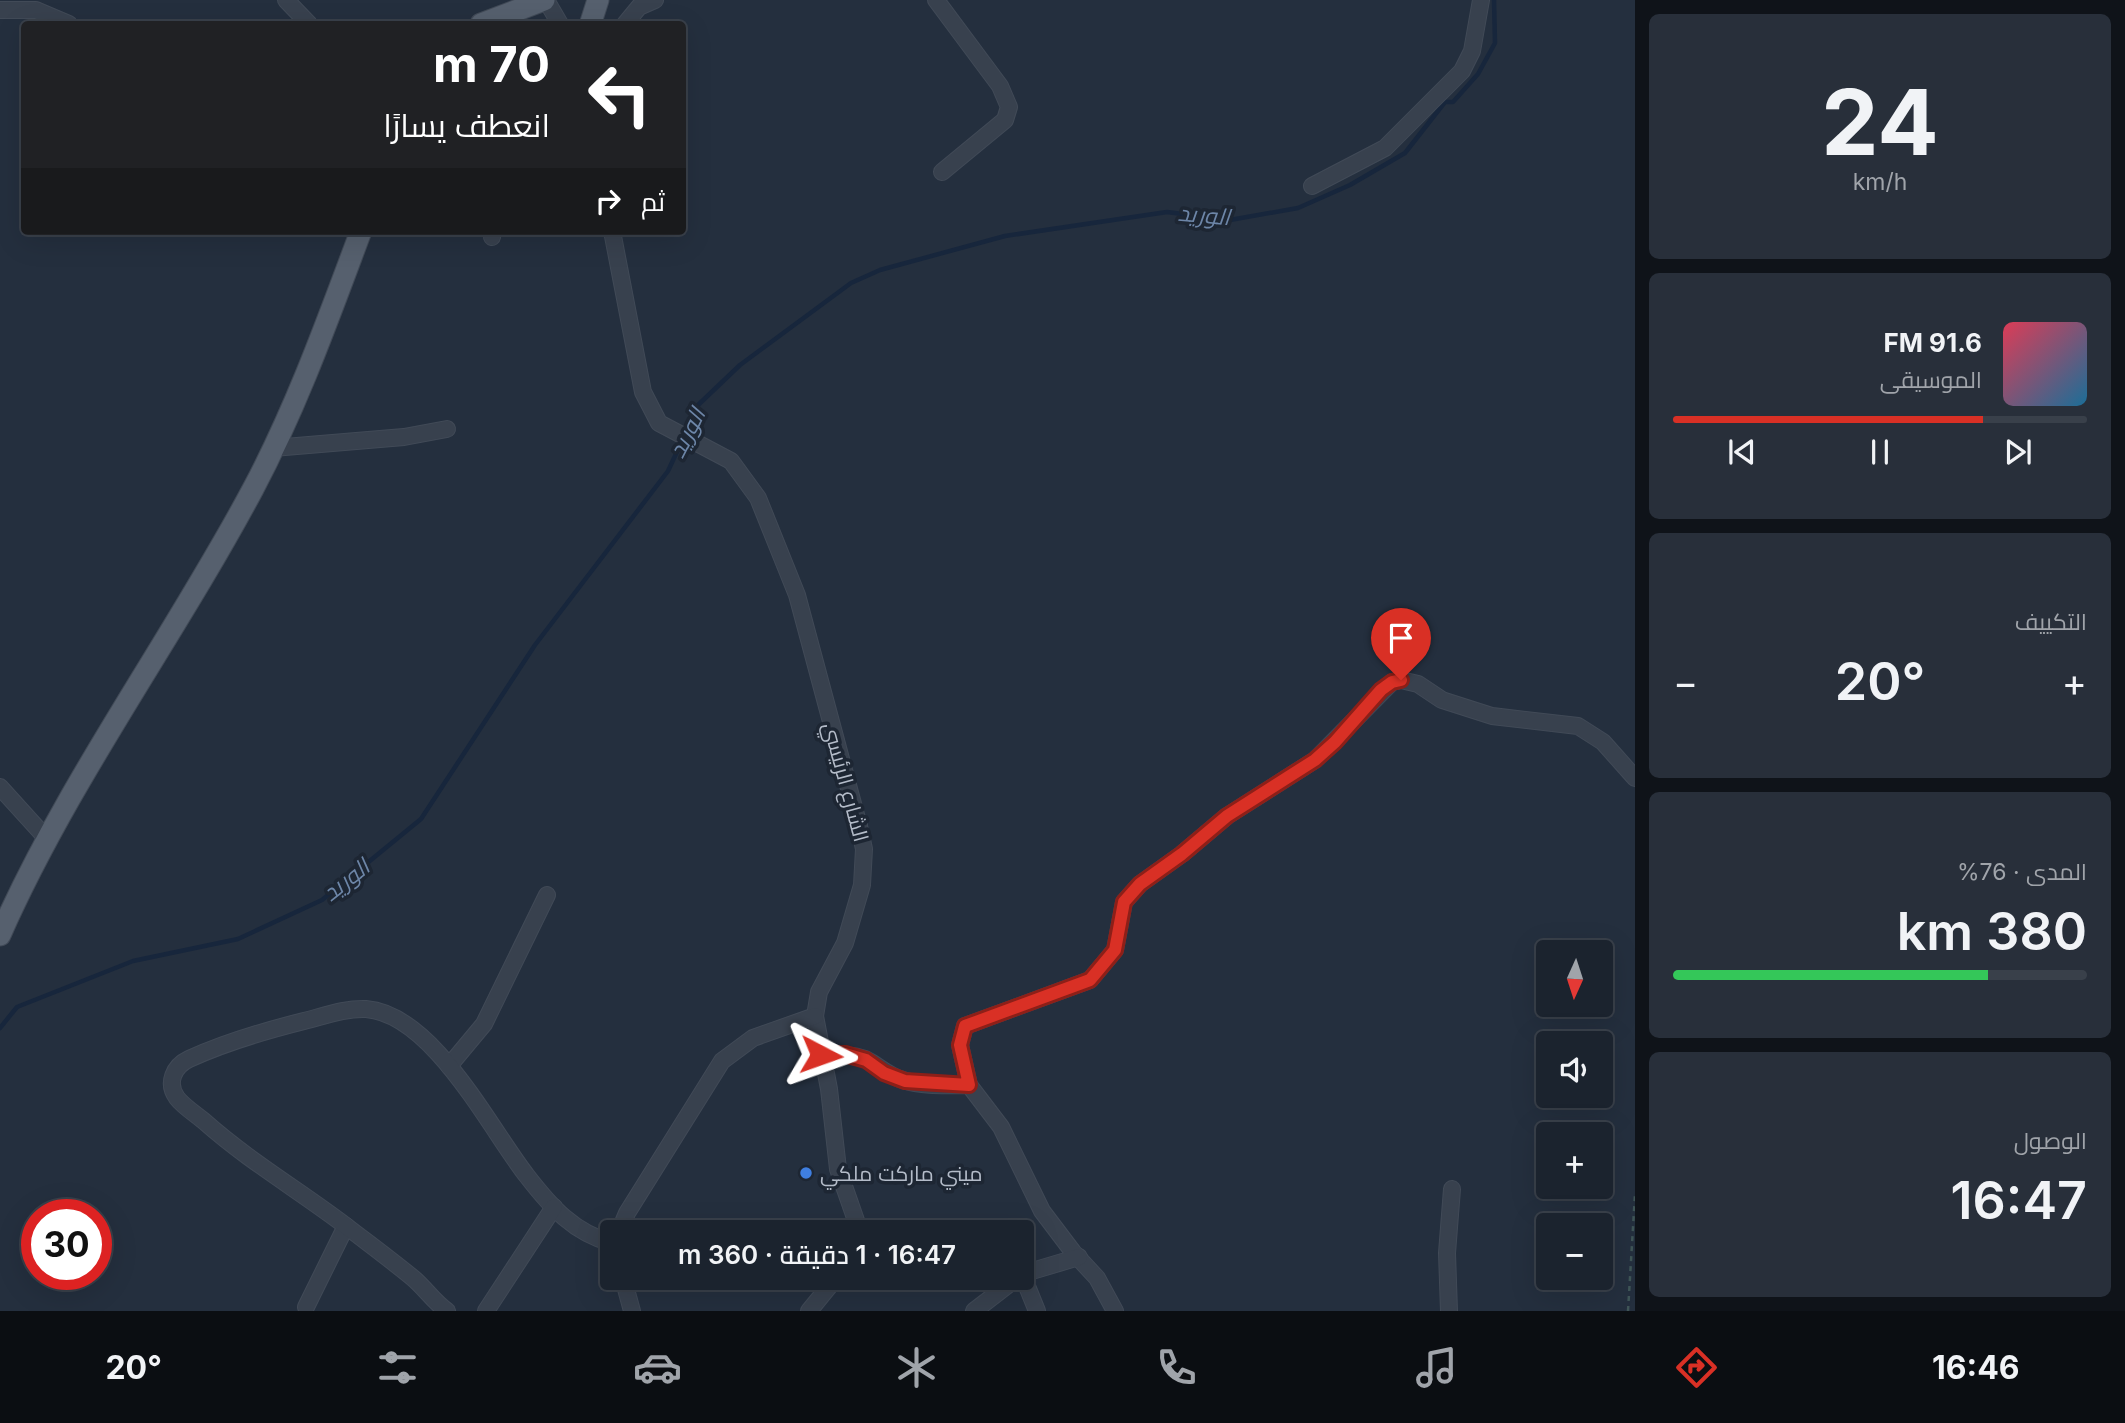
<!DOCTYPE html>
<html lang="ar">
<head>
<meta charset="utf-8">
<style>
  :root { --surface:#1b232e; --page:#282f3a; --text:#f1f3f6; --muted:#a0a4aa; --line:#39404a; --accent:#d93025 }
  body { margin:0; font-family:Inter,Cairo,sans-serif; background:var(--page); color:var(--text); direction:rtl; height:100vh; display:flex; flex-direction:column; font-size:26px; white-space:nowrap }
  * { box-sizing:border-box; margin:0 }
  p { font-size:23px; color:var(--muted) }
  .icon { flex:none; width:38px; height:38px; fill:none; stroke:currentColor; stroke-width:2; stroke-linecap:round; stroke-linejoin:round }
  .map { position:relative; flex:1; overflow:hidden; direction:ltr }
  .details { display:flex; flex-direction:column; gap:14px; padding:14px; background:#0f1319; width:490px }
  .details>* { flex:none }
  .hud { position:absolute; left:21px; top:21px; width:665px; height:214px; border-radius:7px; box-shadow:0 7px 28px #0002,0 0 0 2px var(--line); direction:rtl; background:#202124; color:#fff; overflow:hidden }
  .needle { width:46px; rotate:183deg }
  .tools { position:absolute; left:1536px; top:940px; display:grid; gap:14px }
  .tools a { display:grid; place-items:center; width:77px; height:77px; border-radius:7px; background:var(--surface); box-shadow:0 7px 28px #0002,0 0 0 2px var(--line); font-size:35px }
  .speed { position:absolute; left:21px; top:1199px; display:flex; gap:14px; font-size:35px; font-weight:700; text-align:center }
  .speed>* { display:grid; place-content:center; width:91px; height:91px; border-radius:50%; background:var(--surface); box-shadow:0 7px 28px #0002,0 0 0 2px var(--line); line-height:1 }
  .speed .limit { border:10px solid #d22; background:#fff; color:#111 }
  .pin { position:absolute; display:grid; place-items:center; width:60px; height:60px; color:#fff; margin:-72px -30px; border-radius:50% 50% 50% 0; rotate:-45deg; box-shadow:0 0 7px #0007 }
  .pin .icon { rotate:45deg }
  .me { position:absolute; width:77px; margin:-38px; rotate:94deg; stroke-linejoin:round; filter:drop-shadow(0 0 5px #0008) }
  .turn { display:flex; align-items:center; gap:24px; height:147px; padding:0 21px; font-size:32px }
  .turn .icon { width:91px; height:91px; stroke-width:2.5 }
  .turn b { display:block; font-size:49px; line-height:60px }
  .then { display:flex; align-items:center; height:66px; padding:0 21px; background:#0003; gap:14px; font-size:26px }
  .big { font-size:52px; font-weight:600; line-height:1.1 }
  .details .tile { flex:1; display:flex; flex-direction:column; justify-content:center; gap:10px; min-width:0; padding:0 24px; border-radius:10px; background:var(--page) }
  .details .dial { align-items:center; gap:0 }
  .dial b { font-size:91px; line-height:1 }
  .song { display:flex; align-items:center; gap:21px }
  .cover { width:84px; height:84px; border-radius:10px; background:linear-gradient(135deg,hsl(350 70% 55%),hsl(200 70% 35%)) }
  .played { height:7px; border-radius:4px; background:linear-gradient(90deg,var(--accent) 75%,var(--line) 75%) }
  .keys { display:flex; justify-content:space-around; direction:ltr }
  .heat { display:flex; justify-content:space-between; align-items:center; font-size:38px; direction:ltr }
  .charge { height:10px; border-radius:5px; background:linear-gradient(90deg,#34c759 76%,var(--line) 0) }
  .trip { position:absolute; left:600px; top:1220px; width:434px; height:70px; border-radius:7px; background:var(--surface); box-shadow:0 7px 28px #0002,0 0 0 2px var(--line); font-weight:600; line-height:70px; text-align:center; direction:rtl }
  .menu { display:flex; height:112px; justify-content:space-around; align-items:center; background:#0b0e12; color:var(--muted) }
  .menu .icon { width:49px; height:49px }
  .menu .on { color:var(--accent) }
  .menu b { font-size:32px; color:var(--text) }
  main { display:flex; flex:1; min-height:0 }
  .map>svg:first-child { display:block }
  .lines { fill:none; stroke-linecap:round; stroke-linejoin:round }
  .stream { stroke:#17263c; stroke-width:4.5 }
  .minor-casing { stroke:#414a57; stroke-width:18 }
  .major-casing { stroke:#414a57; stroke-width:23 }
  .path { stroke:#3f5557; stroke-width:2.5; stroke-dasharray:5 5; stroke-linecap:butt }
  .minor { stroke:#38414e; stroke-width:16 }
  .major { stroke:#56606e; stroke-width:21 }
  .route-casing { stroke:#8d1f18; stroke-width:18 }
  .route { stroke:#d93025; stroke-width:12 }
  .shop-dot { fill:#3f7fe0; stroke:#1d2633; stroke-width:2.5 }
  .labels { text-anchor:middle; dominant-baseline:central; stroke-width:7; stroke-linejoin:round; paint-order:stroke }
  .street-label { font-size:21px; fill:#b4bcc9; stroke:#1d2633 }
  .poi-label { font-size:21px; fill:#b4bcc9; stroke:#1d2633; text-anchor:start }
  .water-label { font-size:23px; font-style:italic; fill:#6d86a8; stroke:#1d2633 }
</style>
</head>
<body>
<main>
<section class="details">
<div class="tile dial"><b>24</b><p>km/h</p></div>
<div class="tile">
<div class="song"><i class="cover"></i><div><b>91.6 FM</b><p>الموسيقى</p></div></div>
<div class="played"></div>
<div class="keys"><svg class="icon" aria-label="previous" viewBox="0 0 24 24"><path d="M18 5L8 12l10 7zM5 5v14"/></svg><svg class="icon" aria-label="pause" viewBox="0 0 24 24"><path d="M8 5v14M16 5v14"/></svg><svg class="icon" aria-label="next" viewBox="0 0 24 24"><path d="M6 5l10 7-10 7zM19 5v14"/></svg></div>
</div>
<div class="tile"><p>التكييف</p>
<div class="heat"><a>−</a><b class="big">20°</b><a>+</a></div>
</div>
<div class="tile"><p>المدى · 76%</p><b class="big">380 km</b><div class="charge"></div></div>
<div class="tile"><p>الوصول</p><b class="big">16:47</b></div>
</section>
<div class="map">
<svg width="1635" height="1311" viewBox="0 0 1635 1311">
  <rect width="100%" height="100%" fill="#242f3e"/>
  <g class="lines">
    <!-- stream -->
    <g class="stream">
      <polyline points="685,433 697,406 740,365 851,283 880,270 1005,236 1167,212 1230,220 1298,208 1350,185 1405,153 1445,102 1453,102 1478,74 1495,43 1494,0"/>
      <polyline points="0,1028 17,1007 133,961 238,939 322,900 421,819 535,645 668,471 682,441"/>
    </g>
    <defs>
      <g id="minor">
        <polyline points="286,0 309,24"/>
        <polyline points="546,0 560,24"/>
        <polyline points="936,0 1000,86 1009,107 1005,120 942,172"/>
        <polyline points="0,10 36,10 69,24"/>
        <polyline points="625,24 639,7 655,0"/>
        <polyline points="1312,186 1385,148 1462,71 1472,51 1481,0"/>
        <polyline points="612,231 643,392 659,423 731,461 758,498 797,595 859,826 864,849 862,885 845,943 819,992 815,1016 829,1089 838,1169 860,1232"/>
        <polyline points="492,237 493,231"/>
        <polyline points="273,448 404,437 447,429"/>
        <polyline points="0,787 48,840"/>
        <path d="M821 1055C836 1055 851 1054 865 1059 878 1065 888 1076 903 1080 924 1087 947 1085 969 1085L1001 1127 1042 1211 1073 1252 1097 1278 1115 1311"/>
        <polyline points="449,1066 484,1024 547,895"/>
        <polyline points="969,1085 960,1045 965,1026 1090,980 1115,950 1124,902 1140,884 1182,854 1227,816 1315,760 1392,682 1401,680 1418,684 1442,700 1492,716 1578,726 1603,742 1635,778"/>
        <polyline points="619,1232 627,1213 722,1061 753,1038 815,1016"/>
        <polyline points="1022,1274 1079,1257"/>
        <polyline points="1022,1274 1037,1311"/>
        <polyline points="623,1278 632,1311"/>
        <polyline points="306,1307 346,1226"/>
        <path d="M447 1311C434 1302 425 1288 413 1278 391 1260 368 1243 346 1226 300 1191 249 1161 205 1122 197 1115 184 1107 177 1098 166 1083 174 1066 189 1059 226 1042 264 1031 304 1021 324 1016 346 1008 366 1009 433 1014 490 1129 527 1176 551 1207 574 1233 612 1243"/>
        <polyline points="486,1311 554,1207"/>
        <polyline points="809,1311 836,1278"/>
        <polyline points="974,1311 1017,1278"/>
        <polyline points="1449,1311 1447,1253 1452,1189"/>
      </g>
      <g id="major">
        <polyline points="591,22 598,0"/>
        <polyline points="481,24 544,0"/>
        <path d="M0 935C69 779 173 639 253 489 297 406 328 319 361 231"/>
      </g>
    </defs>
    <!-- minor casing -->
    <use href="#minor" class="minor-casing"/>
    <!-- major casing -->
    <use href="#major" class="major-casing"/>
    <!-- path -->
    <polyline class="path" points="1628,1311 1635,1194"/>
    <!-- minor -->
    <use href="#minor" class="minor"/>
    <!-- major -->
    <use href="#major" class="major"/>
  </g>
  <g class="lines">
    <defs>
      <polyline id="route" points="821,1055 845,1054 866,1060 884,1073 905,1081 969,1085 960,1045 965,1026 1090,980 1115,950 1124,902 1140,884 1182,854 1227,816 1315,760 1335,742 1381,690 1392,682 1401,680"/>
    </defs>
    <!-- route casing -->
    <use href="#route" class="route-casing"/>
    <!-- route -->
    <use href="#route" class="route"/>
  </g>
  <!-- markers -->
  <circle class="shop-dot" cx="806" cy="1173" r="7"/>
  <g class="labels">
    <!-- street labels -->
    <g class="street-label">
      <text transform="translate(846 782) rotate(75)">الشارع الرئيسي</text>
    </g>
    <!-- poi labels -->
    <g class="poi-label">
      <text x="820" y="1173">ميني ماركت ملكي</text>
    </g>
    <!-- water labels -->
    <g class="water-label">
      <text transform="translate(1204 215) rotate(5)">الوريد</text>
      <text transform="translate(687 433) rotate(-63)">الوريد</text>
      <text transform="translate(346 880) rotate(-38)">الوريد</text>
    </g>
  </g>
</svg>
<div class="tools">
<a><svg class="needle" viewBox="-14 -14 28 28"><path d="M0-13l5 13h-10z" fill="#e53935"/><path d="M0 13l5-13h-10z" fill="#a0a4aa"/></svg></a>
<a><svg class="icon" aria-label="sound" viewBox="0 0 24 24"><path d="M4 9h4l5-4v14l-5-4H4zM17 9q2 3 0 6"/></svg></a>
<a>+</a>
<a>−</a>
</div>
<div class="speed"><div class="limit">30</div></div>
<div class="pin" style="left:1401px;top:680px;background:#d93025"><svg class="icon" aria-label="arrive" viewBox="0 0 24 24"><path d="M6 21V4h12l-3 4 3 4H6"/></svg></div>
<svg class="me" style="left:821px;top:1055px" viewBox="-20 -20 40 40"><path d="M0-17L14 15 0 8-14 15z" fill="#d93025" stroke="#fff" stroke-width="4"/></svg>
<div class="trip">16:47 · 1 دقيقة · 360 m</div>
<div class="hud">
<div class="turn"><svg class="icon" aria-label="left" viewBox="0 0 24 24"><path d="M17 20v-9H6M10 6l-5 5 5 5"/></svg><div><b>70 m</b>انعطف يسارًا</div></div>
<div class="then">ثم<svg class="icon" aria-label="right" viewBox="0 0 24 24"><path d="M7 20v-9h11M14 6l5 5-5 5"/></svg></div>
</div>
</div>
</main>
<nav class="menu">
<b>16:46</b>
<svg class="icon on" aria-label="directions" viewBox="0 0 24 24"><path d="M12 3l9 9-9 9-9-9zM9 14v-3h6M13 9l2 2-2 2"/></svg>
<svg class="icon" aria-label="music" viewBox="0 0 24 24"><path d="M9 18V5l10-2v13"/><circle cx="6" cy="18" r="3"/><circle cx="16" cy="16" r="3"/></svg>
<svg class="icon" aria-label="phone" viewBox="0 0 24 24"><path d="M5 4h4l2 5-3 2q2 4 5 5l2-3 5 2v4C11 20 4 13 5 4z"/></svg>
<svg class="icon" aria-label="climate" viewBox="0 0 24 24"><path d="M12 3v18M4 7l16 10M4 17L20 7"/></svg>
<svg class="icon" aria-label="car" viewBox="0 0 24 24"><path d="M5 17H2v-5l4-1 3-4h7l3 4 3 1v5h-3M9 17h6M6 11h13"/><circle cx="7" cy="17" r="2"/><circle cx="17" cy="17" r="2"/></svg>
<svg class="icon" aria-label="filters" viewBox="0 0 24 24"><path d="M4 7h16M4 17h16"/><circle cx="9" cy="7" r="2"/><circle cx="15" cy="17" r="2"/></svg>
<b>20°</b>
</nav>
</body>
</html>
